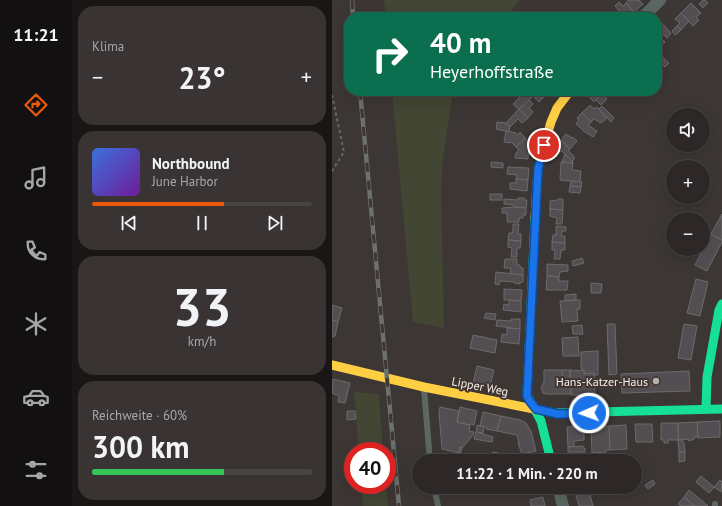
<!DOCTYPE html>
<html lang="de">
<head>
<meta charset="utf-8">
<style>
  :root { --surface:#2d2827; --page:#393433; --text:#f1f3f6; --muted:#a7a6a7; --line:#484444; --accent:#ea580c }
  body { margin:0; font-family:"PT Sans",sans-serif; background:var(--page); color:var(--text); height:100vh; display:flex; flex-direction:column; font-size:15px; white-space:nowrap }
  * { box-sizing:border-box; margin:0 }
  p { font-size:13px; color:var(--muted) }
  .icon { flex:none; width:22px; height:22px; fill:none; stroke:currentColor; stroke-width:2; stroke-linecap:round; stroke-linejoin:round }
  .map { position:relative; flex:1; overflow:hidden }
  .side { display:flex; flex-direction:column; gap:6px; padding:6px; background:#191615; width:260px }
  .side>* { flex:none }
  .hud { position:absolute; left:12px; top:12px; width:318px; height:84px; border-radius:16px; box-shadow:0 4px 16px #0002,0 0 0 1px var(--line); background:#0b6e4f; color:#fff; overflow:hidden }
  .controls { position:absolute; left:334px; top:108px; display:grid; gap:8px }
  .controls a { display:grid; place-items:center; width:44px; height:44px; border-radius:50%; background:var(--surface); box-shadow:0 4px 16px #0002,0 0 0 1px var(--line); font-size:20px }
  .speed { position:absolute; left:12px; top:442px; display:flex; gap:8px; font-size:20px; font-weight:700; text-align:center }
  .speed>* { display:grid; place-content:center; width:52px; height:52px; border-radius:50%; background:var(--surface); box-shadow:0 4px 16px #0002,0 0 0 1px var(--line); line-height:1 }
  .speed .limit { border:6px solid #d22; background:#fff; color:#111 }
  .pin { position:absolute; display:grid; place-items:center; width:34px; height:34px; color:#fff; margin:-17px; border:2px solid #fff; border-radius:50%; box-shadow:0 1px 4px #0007 }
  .me { position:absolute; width:44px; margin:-22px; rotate:268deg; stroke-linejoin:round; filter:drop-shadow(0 0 3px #0008) }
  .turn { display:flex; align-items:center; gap:14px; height:84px; padding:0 20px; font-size:18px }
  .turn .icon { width:52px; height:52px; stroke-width:2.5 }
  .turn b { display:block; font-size:28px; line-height:34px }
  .big { font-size:30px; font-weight:700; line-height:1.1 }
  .side .card { flex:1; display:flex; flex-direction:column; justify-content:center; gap:6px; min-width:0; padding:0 14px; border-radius:16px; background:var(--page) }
  .side .dial { align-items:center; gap:0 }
  .dial b { font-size:52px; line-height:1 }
  .song { display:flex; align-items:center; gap:12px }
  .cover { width:48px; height:48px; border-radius:6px; background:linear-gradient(135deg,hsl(220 70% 55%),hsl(280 70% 35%)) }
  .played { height:4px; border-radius:2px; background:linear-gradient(90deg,var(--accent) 60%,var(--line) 60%) }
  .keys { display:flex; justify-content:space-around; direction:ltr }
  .heat { display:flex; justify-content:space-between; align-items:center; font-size:22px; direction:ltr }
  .charge { height:6px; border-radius:3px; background:linear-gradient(90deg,#34c759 60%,var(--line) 0) }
  .trip { position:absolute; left:80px; top:454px; width:230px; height:40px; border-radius:20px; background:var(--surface); box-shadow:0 4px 16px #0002,0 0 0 1px var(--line); font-weight:700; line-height:40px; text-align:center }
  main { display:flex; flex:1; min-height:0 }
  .tabs { display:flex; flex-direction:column; width:72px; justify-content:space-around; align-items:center; background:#121010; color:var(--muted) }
  .tabs .icon { width:28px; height:28px }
  .tabs .selected { color:var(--accent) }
  .tabs b { font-size:18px; color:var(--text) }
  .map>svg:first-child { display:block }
  .green { fill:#434633 }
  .building { fill:#524e51; stroke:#6e6a6c }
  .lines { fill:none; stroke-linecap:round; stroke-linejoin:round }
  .path { stroke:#666b69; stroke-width:2; stroke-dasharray:3 3; stroke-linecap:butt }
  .lane { stroke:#5c6764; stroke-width:6 }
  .street { stroke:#5c6764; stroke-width:12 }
  .fast { stroke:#16e098; stroke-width:9 }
  .slow { stroke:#ffcf43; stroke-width:9 }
  .rail-casing { stroke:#6c706e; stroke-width:4.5 }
  .rail { stroke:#403530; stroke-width:3; stroke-dasharray:9; stroke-linecap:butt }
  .route-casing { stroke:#114b97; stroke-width:10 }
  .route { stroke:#1a73e8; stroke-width:7 }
  .poi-dot { fill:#b6afac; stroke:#403530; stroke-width:1.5 }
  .labels { text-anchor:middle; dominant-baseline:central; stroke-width:4; stroke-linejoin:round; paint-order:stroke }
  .poi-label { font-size:12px; fill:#f7f0ed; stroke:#403530; text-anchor:end }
  .street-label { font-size:12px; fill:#f7f0ed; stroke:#403530 }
</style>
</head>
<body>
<main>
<nav class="tabs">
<b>11:21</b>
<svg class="icon selected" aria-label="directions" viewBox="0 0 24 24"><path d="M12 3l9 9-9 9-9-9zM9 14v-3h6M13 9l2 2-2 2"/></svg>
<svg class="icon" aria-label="music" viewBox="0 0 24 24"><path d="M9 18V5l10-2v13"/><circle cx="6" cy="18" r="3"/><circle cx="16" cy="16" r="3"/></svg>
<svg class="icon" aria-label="phone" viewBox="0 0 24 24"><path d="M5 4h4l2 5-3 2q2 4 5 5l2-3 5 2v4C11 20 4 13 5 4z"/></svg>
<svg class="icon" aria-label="climate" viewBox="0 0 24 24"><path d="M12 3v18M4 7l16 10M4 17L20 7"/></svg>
<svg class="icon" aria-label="car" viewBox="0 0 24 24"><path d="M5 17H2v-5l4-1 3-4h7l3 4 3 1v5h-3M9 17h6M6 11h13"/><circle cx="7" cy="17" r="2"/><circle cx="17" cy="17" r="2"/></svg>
<svg class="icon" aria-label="filters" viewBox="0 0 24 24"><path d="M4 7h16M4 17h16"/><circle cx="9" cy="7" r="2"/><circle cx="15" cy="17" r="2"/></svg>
</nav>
<section class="side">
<div class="card"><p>Klima</p>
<div class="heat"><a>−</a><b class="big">23°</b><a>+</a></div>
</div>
<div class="card">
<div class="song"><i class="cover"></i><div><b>Northbound</b><p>June Harbor</p></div></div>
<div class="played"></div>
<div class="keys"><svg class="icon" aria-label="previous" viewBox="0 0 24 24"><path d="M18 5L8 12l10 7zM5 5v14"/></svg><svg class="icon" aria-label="pause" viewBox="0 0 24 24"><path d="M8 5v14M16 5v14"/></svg><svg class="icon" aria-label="next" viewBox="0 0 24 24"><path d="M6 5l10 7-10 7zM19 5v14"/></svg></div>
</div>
<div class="card dial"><b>33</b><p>km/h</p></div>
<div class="card"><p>Reichweite · 60%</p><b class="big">300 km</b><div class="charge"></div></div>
</section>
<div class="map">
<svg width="390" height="506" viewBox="0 0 390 506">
  <rect width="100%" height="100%" fill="#3c3634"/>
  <!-- green -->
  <g class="green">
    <polygon points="52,0 188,0 174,17 54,17"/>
    <polygon points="60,91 121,91 111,158 109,190 112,328 81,322"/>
    <polygon points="22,392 47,394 51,451 27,451"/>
    <polygon points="29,485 54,485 56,506 31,506"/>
  </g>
  <!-- building -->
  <g class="building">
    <polygon points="297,0 307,0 311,4 302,12 294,3"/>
    <polygon points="371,0 373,0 376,3 371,8 367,4"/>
    <polygon points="287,2 291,6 294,3 302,12 297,17 292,17 283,6"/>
    <polygon points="359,3 369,13 364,17 367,20 361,26 349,13"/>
    <polygon points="349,13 357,21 349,30 345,26 348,23 343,19"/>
    <polygon points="327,20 339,33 335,38 330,33 327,36 325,34 325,22"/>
    <polygon points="345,26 349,30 343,35 340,31"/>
    <polygon points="325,34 333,42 325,50"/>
    <polygon points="328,55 337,63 333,67 325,59"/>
    <polygon points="194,91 201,96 187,110 181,104"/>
    <polygon points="202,91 210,99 207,102 199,94"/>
    <polygon points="202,91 218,91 210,99"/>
    <polygon points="265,91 273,91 271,94 275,99 269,105 264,100 267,97 263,93"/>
    <polygon points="263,93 267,97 262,102 258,98"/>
    <polygon points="197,100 201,104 197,108 201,112 196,118 187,109"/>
    <polygon points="258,105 262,109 265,107 275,118 269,123 262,119 259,122 250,113"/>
    <polygon points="270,106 282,118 279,122 267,109"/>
    <polygon points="187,109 196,118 190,123 186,119 178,127 174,123"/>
    <polygon points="250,113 259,122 256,125 265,131 261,137 253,132 244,124 247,120 245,118"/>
    <polygon points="165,122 174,123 178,127 177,132 164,129"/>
    <polygon points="174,131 184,133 186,135 188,132 193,138 184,147 179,142 178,143 172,142"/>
    <polygon points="234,134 240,138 241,137 245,141 238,149 229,140"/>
    <polygon points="193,138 198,143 196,145 197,146 196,159 183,158 184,153 187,150 184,147"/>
    <polygon points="229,140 238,149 236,150 243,158 240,161 230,151 228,152 225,148 226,147 224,145"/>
    <polygon points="233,154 241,162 241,163 230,162"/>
    <polygon points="159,162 171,163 171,168 159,167"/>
    <polygon points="229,162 241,163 240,170 249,171 248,182 228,180"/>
    <polygon points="176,167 197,168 196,180 184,179 185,175 175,174"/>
    <polygon points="184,179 196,180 195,191 178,189 178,183 184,183"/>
    <polygon points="239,181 250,182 249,187 238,186"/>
    <polygon points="238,186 249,187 248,193 237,192"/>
    <rect x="158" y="194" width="12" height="6"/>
    <polygon points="186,198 192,198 192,200 195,200 194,208 182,207 182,205 172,204 172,199 186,200"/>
    <polygon points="226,199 231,199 231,210 218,209 218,201 226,200"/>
    <polygon points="182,207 194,208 194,215 191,215 191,218 187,218 187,222 175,222 175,213 170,213 170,208"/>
    <polygon points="218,209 231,210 230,224 224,224 225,218 218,216"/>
    <polygon points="390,214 390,240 379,234"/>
    <polygon points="181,224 187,224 186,234 189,234 189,241 176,240 177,233 181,233"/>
    <polygon points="224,226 234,227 234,231 230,231 229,236 233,236 233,243 220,242 221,235 224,235"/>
    <polygon points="379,234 390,240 390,242 375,271 363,265"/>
    <polygon points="176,240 189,241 188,248 185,248 185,257 179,257 180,248 176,247"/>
    <polygon points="220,242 233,243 233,250 229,250 228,259 222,259 223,250 220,250"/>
    <polygon points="250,258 252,263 241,266 240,261"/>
    <polygon points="173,259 185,259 185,265 188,265 188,267 191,268 191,275 178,274 179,268 172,268"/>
    <polygon points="215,264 236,265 236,271 228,272 227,277 215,276"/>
    <polygon points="164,272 191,275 191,282 188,282 188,284 182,283 182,282 168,281 167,285 163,284"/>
    <polygon points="215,276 227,277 227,281 236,281 235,290 214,290"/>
    <polygon points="364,279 376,282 368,316 355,313"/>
    <polygon points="259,283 270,284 269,293 259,293"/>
    <polygon points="172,289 190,290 189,301 172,300"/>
    <polygon points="244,294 244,300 233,301 233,295"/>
    <polygon points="177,300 189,301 189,312 171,310 172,304 177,305"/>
    <polygon points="248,300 248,309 245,309 246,321 230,322 228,301"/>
    <polygon points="0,305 10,308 6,322 0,320"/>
    <polygon points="154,313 164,314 163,320 152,318"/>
    <polygon points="179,319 188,319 188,329 164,326 165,320 179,321"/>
    <polygon points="0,320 6,322 3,336 1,337 0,336"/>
    <polygon points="275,324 283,324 285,374 277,375"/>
    <polygon points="352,324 365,326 359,360 346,358"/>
    <polygon points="250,325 251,334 241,334 240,326"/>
    <polygon points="175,328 188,329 187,344 169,342 170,334 175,335"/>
    <polygon points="141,335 165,340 163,353 138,348"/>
    <polygon points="246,337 247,356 231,356 230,338"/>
    <polygon points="266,351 266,375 262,375 262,373 252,374 252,370 250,370 249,367 249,352"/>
    <polygon points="145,366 162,370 158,386 141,383"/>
    <polygon points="212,370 230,370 231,381 238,381 239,394 215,394 211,393 209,388 212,382"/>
    <polygon points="230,370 240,370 238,371 238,381 231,381"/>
    <polygon points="252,370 252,374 262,373 263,394 254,395 254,397 248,398 248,395 239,395 238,371"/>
    <polygon points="357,371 358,391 290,393 289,374"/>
    <polygon points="1,379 18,383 13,403 6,402 7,396 0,393"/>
    <polygon points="108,407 127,411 125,422 138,425 137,431 142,432 141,435 130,448 128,447 127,453 110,449 107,413"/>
    <polygon points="128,407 145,411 142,425 138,424 138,425 125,422"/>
    <polygon points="15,411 23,411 24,419 15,420"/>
    <polygon points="151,412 169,416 165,431 154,429 155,427 148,426"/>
    <polygon points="169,416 188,420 194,423 199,431 204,451 190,454 186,443 187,443 185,435 165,431"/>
    <polygon points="388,421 388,437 366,438 365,422"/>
    <polygon points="365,422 366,437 362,437 362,439 357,441 356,439 346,440 346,423"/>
    <polygon points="329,423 346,423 346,440 336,440 336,443 332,443 332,440 329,440"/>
    <polygon points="303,424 320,424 321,442 304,442"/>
    <polygon points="145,425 152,427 151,433 144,432"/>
    <polygon points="294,425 295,449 278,450 277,426"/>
    <polygon points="252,426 252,440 242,441 242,447 236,447 235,427"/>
    <polygon points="259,426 277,426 278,450 274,450 274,452 260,453"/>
    <polygon points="144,432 161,437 160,442 142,439"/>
    <polygon points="346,440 350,440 352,443 353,452 347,452"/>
    <polygon points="251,446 251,448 253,448 253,452 236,452 236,447"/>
    <polygon points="128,447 130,448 126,461 121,461 124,452 127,453"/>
    <polygon points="161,452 176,455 175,461 158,461"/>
    <polygon points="347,452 353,452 353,461 347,462"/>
    <polygon points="369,476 382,487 377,493 364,482"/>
    <polygon points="321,480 323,484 316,489 313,485"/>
    <polygon points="388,480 390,482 389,492 382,487"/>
    <polygon points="247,487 256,487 261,506 247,506 242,488"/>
    <polygon points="357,490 376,506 362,506 352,497"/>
    <polygon points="211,497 213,506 199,506 198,500"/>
    <polygon points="352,497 362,506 349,506 346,504"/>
  </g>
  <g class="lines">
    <!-- path -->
    <polyline class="path" points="0,95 12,152 0,171"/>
    <!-- lane -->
    <g class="lane">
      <polyline points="92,389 98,461"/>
      <polyline points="102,487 106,506"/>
      <polyline points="383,504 383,506"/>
    </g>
    <!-- street -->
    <g class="street">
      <polyline points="311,17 328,0"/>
      <polyline points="226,487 231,506"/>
    </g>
    <!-- fast -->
    <g class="fast">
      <polyline points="203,218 195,395 209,421 219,461"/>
      <polyline points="374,409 375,377 387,310 390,304"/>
      <polyline points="222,413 390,409"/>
    </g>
    <!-- slow -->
    <g class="slow">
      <polyline points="203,218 206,169 210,153 219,122 225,108 238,91"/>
      <polyline points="0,365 92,387 222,413"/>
    </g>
    <defs>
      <g id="rail">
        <polyline points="20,0 21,17"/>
        <polyline points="28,91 67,506"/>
      </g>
    </defs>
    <!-- rail casing -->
    <use href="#rail" class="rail-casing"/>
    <!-- rail -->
    <use href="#rail" class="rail"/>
  </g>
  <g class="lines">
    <defs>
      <polyline id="route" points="212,145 206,169 195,396 197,400 204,409 226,414 257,413"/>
    </defs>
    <!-- route casing -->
    <use href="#route" class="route-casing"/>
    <!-- route -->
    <use href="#route" class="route"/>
  </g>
  <!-- markers -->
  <circle class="poi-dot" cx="324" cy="381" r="4"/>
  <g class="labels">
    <!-- poi labels -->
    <g class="poi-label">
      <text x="316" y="381">Hans-Katzer-Haus</text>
    </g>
    <!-- street labels -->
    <g class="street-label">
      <text transform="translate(148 386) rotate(11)">Lipper Weg</text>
    </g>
  </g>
</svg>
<div class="controls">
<a><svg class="icon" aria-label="sound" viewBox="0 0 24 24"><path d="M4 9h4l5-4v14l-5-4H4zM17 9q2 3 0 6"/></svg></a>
<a>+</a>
<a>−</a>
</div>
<div class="speed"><div class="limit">40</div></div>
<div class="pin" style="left:212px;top:145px;background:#d93025"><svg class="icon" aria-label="arrive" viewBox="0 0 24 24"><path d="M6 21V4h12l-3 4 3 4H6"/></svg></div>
<svg class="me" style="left:257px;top:413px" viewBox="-20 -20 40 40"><circle r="17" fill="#1a73e8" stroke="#fff" stroke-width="3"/><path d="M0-11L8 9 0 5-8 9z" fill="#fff"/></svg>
<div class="trip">11:22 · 1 Min. · 220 m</div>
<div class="hud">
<div class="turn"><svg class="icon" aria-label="right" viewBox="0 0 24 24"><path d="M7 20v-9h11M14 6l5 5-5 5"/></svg><div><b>40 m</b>Heyerhoffstraße</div></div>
</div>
</div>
</main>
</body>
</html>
